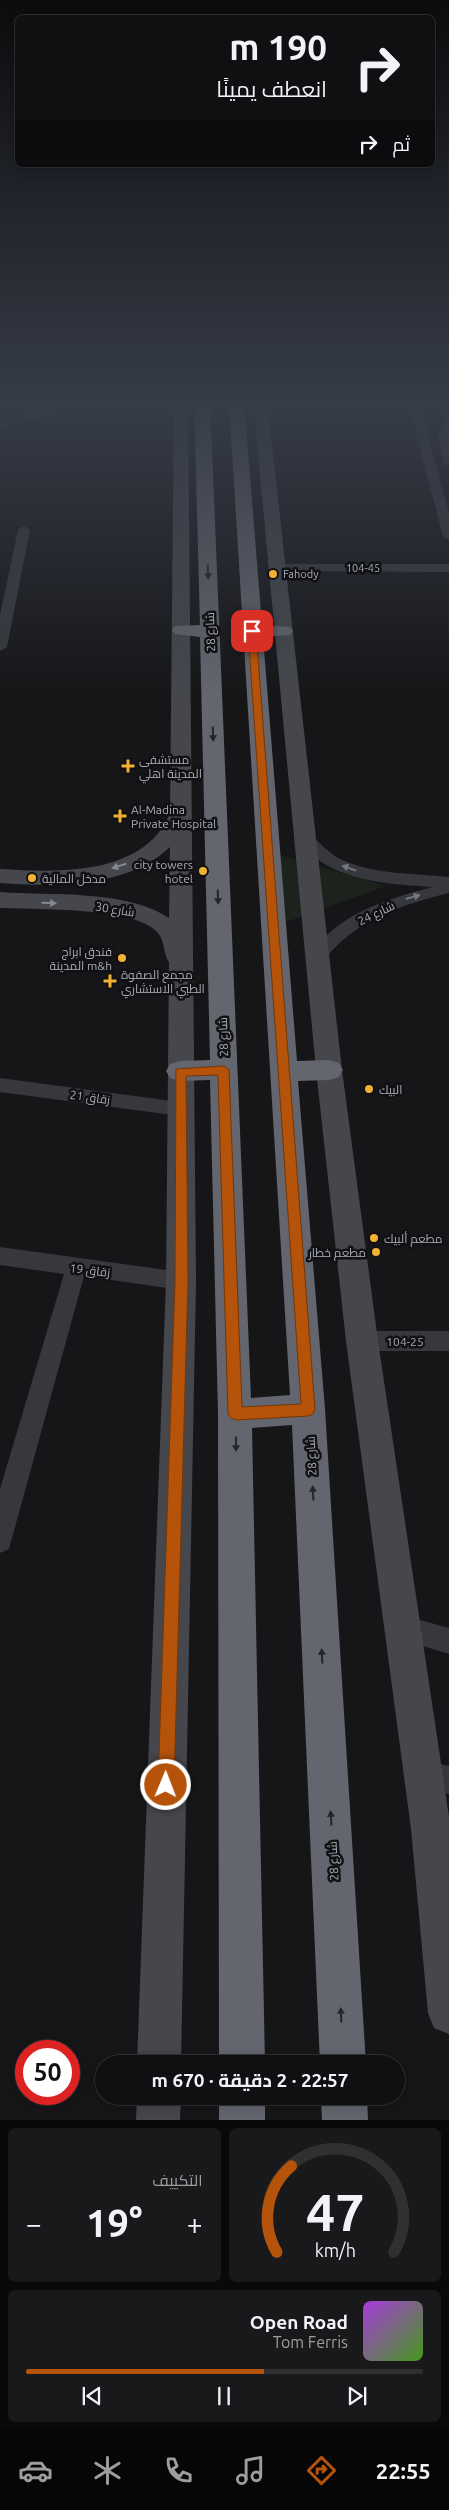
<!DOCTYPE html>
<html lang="ar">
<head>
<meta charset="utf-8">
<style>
  :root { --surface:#101012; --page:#19191b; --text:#f1f3f6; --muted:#9c9d9f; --line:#303032; --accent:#b45309 }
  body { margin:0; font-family:Ubuntu,Cairo,sans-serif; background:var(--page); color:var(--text); direction:rtl; height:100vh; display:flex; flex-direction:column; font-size:19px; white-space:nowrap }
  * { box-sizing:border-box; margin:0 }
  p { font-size:16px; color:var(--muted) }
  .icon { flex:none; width:28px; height:28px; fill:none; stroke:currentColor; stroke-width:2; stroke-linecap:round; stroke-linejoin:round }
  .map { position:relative; height:2120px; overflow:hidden; direction:ltr }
  .details { display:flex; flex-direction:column; gap:8px; padding:8px; background:#09090a; flex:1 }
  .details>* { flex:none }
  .guide { position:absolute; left:15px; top:15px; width:420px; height:152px; border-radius:8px; box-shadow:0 2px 12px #0003,0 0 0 1px var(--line); direction:rtl; background:#101012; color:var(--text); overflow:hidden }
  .speed { position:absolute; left:15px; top:2040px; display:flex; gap:10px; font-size:25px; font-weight:700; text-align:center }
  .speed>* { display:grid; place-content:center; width:65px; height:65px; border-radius:50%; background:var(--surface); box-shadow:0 2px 12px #0003,0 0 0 1px var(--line); line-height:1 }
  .speed .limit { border:8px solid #d22; background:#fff; color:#111 }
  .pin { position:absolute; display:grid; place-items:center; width:42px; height:42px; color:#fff; margin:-21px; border-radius:10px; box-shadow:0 2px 8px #0006 }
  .me { position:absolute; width:55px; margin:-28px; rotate:1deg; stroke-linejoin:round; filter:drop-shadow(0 0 4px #0008) }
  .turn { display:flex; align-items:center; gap:18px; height:105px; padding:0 25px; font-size:22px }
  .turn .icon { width:65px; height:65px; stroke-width:2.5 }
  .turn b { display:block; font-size:35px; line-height:42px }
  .then { display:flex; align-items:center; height:48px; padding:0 25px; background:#0003; gap:10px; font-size:19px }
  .big { font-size:38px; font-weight:700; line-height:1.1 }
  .details .card { flex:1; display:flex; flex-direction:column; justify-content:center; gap:8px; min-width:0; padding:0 18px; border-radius:8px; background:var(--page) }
  .details .dial { align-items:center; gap:0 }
  .dial svg { height:130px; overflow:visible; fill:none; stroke:var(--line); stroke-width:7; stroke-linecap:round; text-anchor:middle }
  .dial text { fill:var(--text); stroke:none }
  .song { display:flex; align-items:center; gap:15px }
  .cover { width:60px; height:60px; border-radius:8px; background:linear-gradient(135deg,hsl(280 70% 55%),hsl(100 70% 35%)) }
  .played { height:5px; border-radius:2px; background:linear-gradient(90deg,var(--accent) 60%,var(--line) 60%) }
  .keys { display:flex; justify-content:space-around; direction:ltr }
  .heat { display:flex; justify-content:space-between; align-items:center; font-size:28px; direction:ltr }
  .details .tiles { flex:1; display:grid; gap:8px; grid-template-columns:1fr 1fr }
  .card:last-child { grid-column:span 2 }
  .trip { position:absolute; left:95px; top:2055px; width:310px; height:50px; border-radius:25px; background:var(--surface); box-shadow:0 2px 12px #0003,0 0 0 1px var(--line); font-weight:700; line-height:50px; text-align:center; direction:rtl }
  .tabs { display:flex; height:80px; justify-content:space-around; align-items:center; background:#060607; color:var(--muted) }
  .tabs .icon { width:35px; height:35px }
  .tabs .on { color:var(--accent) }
  .tabs b { font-size:22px; color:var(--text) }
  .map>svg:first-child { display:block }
  .green { fill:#1c231d }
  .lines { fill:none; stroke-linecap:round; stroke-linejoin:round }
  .street { fill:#37383d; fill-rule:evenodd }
  .secondary { fill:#45474d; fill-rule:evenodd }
  .highway { fill:#63666e; fill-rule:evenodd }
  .wall { fill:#323236 }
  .building { fill:#3f3f44; stroke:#4f5156 }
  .oneway { fill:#26262a }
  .oneway2 { fill:#858993 }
  .oneway3 { fill:#757881 }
  .route { fill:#b45309; stroke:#753606 }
  .poi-dot { fill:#f2b134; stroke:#111113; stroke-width:2 }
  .labels { text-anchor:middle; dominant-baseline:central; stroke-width:5; stroke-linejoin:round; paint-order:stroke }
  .far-street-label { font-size:11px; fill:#a8adb8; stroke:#111113 }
  .far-poi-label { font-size:11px; fill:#a8adb8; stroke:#111113; text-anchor:start }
  .street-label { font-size:12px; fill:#a8adb8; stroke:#111113 }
  .poi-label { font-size:12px; fill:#a8adb8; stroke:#111113; text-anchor:start }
</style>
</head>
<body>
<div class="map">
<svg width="449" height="2120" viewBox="0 0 449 2120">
  <rect width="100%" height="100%" fill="#161618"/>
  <!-- green -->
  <polygon class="green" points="280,855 386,886 286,922"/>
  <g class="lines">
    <!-- street -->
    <g class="street">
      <polygon points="74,401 89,401 0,429 0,423"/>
      <polygon points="449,401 449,405 420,406 449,513 449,540 443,536 409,406 260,408 255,405 260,402"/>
      <polygon points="24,526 30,530 7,647 0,651 0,615 18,530"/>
      <polygon points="277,564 449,564 449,572 273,571 271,568"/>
      <path d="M305 833C314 835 328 854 342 860 376 875 413 873 449 877V893C401 905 352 921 322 963H310L307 959C334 915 386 899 433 887 385 884 326 881 297 838Z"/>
      <polygon points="0,1078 180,1102 187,1104 190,1109 187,1114 180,1116 0,1092"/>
      <polygon points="0,1247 181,1272 189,1275 192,1281 189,1287 181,1290 84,1276 9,1549 0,1553 0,1489 64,1274 0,1265"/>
      <polygon points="362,1331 449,1331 449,1351 362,1351 354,1348 351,1341 354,1334"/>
      <polygon points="402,1615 449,1628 449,1654 393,1637 389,1628 393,1619"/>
      <polygon points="423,1760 449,1766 449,1794 413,1784 409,1774 413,1764"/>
    </g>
    <!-- secondary -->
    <g class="secondary">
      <path d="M174 401H188L196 1281 181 2064H137L166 1281 169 962C163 954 165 941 158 933 136 906 35 910 0 908V892C50 896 126 889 169 918L170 847C127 888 55 887 0 883V869C51 872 125 876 160 831 164 826 167 819 170 814Z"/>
      <polygon points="253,401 267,401 342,1070 378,1341 449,1817 449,2034 434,2028 428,2013 411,1829 346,1341 316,1070"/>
      <polygon points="137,2096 181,2096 180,2120 136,2120"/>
    </g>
    <!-- highway -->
    <g class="highway">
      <polygon points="194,401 210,401 251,1398 290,1395 229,401 244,401 262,625 290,627 293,631 290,635 263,637 297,1061 329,1060 339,1063 343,1070 339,1077 329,1080 298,1081 325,1409 366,2064 320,2064 292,1425 252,1428 265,2064 219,2064 218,1414 210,1080 180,1081 170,1078 166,1071 170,1064 180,1061 210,1060 200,637 175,634 172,630 175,626 200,625"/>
      <rect x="219" y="2096" width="46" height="24"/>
      <polygon points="321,2096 367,2096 368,2120 322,2120"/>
    </g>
  </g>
  <!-- wall -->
  <polygon class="wall" points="449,409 449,465 444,465 438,439 439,429 443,430"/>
  <!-- building -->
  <polygon class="building" points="447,409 449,409 449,455 445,455 439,429 443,430"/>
  <!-- one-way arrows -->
  <defs><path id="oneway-solid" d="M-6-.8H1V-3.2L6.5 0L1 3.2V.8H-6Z" transform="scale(1.25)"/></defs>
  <g class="oneway">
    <use href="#oneway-solid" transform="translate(208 572) rotate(88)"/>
    <use href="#oneway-solid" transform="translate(213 734) rotate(88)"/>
    <use href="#oneway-solid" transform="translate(218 897) rotate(88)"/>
    <use href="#oneway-solid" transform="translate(236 1444) rotate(89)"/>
    <use href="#oneway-solid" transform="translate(313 1493) rotate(-93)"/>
    <use href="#oneway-solid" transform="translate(322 1656) rotate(-93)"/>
    <use href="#oneway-solid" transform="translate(331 1818) rotate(-93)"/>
    <use href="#oneway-solid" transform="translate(341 2015) rotate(-92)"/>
  </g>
  <g class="oneway2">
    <use href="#oneway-solid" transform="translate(119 866) rotate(163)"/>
    <use href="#oneway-solid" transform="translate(49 903) rotate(2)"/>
  </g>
  <g class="oneway3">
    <use href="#oneway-solid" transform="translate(349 868) rotate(-160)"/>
    <use href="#oneway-solid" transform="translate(413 897) rotate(-16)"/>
  </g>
  <!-- sky -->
  <linearGradient id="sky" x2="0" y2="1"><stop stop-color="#0c0c0d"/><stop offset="0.58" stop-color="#363c48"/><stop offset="1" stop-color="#363c48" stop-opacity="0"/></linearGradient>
  <rect width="449" height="697" fill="url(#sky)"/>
  <!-- route -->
  <polygon class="route" points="252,629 256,631 315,1409 313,1414 308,1416 236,1420 231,1418 228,1414 218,1075 186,1076 188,1281 174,1785 172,1791 166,1793 160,1791 158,1785 175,1281 176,1069 224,1066 229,1070 242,1407 301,1404 248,631"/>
  <!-- markers -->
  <g class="poi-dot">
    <circle cx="273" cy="574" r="5"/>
    <path d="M125.5 758.5h5v5h5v5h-5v5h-5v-5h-5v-5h5z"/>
    <path d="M117.5 808.5h5v5h5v5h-5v5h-5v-5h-5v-5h5z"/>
    <circle cx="203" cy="871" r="5"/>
    <circle cx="32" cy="878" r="5"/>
    <circle cx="122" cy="958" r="5"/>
    <path d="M107.5 973.5h5v5h5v5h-5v5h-5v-5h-5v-5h5z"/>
    <circle cx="369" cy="1089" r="5"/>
    <circle cx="374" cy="1238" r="5"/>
    <circle cx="376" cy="1252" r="5"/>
  </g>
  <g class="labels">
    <!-- far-street labels -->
    <g class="far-street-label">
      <text x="363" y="568">104-45</text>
    </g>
    <!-- far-poi labels -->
    <g class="far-poi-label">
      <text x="283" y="574">Fahody</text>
    </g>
    <!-- street labels -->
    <g class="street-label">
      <text transform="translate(210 632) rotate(-92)">شارع 28</text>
      <text transform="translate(115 909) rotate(9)">شارع 30</text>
      <text transform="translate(376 913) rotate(-26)">شارع 24</text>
      <text transform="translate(223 1037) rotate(-92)">شارع 28</text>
      <text transform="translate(90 1097) rotate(8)">زقاق 21</text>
      <text transform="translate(90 1270) rotate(7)">زقاق 19</text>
      <text x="405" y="1341">104-25</text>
      <text transform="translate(311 1456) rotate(-93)">شارع 28</text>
      <text transform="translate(333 1861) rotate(-93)">شارع 28</text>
    </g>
    <!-- poi labels -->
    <g class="poi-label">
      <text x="139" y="759">مستشفى<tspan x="139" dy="14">المدينة اهلي</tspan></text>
      <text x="131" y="809">Al-Madina<tspan x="131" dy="14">Private Hospital</tspan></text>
      <text x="193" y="864" text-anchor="end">city towers<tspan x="193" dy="14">hotel</tspan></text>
      <text x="42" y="878">مدخل المالية</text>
      <text x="112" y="951" text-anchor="end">فندق ابراج<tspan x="112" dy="14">المدينة m&amp;h</tspan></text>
      <text x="121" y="974">مجمع الصفوة<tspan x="121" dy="14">الطبي الاستشاري</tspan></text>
      <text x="379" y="1089">البيك</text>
      <text x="384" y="1238">مطعم ألبيك</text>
      <text x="366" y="1252" text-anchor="end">مطعم خطار</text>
    </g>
  </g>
</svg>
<div class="speed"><div class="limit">50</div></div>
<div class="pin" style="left:252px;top:631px;background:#d93025"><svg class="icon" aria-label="arrive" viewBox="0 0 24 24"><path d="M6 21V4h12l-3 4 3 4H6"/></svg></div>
<svg class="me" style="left:166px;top:1785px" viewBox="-20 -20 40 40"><circle r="17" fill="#b45309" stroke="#fff" stroke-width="3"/><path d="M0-11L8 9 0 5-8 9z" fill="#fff"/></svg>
<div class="trip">22:57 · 2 دقيقة · 670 m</div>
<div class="guide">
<div class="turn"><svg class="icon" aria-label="right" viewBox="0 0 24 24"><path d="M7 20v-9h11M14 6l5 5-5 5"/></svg><div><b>190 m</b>انعطف يمينًا</div></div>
<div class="then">ثم<svg class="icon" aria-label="right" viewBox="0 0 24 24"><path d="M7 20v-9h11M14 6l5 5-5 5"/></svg></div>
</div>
</div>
<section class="details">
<div class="tiles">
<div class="card dial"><svg viewBox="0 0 100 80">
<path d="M14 69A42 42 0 1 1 86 69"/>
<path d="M14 69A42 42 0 0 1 23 16" stroke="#b45309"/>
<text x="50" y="56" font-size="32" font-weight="700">47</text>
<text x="50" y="72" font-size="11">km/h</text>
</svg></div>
<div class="card"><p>التكييف</p>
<div class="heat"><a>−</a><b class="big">19°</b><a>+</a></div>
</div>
<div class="card">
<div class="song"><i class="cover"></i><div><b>Open Road</b><p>Tom Ferris</p></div></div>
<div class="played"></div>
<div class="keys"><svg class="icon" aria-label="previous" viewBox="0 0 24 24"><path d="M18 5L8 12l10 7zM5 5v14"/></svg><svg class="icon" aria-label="pause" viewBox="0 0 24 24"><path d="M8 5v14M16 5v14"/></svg><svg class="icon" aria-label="next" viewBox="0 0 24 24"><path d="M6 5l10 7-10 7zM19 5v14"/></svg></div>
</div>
</div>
</section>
<nav class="tabs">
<b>22:55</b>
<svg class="icon on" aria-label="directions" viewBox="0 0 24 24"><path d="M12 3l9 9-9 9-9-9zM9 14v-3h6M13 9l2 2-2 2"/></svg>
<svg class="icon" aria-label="music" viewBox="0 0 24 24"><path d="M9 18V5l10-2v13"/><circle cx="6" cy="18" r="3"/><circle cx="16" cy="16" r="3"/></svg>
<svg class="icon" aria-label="phone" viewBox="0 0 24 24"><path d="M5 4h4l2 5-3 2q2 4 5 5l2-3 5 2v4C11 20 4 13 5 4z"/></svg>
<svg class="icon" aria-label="climate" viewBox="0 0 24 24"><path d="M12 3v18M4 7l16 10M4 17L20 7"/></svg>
<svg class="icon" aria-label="car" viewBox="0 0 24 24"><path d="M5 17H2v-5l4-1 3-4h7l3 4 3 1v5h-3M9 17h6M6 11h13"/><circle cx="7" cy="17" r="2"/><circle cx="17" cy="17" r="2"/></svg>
</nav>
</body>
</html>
